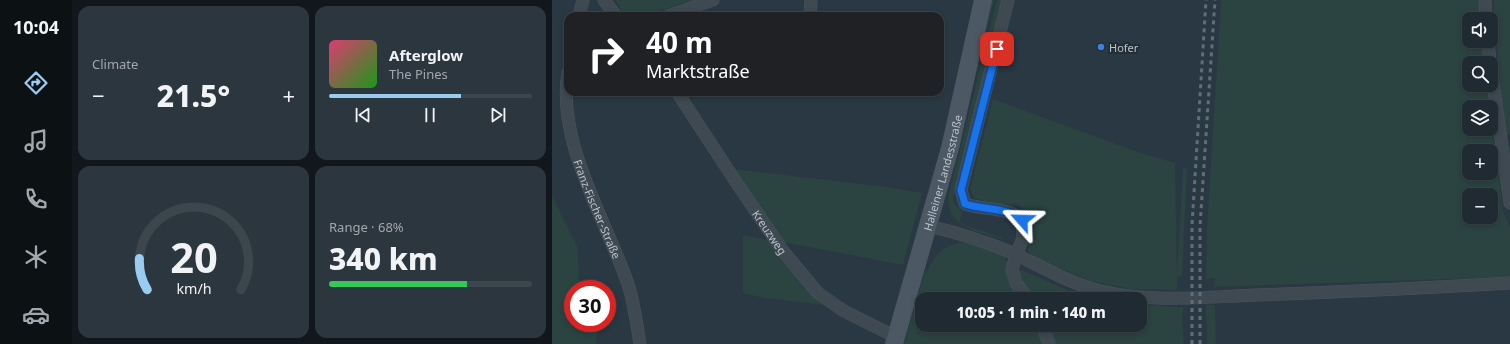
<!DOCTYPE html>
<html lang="en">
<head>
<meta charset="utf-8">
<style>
  :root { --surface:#1f2a32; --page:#2c363e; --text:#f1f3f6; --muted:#a1a7ac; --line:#3c464d; --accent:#9acbf1 }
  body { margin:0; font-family:"Noto Sans",sans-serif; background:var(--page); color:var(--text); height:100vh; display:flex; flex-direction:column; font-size:15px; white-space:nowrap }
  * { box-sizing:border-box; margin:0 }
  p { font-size:13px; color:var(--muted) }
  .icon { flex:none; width:22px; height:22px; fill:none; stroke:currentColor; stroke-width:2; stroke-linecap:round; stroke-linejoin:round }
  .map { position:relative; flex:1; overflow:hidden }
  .drawer { display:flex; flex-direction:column; gap:6px; padding:6px; background:#11171c; width:480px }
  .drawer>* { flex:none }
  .hud { position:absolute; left:12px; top:12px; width:380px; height:84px; border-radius:12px; box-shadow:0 2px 6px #0003,0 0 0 1px var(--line); background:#202124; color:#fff; overflow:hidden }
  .controls { position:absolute; left:910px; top:12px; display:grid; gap:8px }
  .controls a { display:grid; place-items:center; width:36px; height:36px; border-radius:8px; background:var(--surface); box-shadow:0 2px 6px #0003,0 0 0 1px var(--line); font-size:20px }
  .speed { position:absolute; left:12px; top:280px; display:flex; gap:8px; font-size:20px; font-weight:700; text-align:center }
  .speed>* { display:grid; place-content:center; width:52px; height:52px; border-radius:50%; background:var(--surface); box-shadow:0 2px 6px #0003,0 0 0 1px var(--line); line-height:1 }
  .speed .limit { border:6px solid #d22; background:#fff; color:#111 }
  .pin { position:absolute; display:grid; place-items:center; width:34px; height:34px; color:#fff; margin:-17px; border-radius:8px; box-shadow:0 2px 6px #0006 }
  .me { position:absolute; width:44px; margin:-22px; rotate:295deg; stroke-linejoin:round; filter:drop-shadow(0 0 3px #0008) }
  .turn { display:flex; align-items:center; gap:14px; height:84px; padding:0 16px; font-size:18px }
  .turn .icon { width:52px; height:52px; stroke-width:2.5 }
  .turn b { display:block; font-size:28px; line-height:34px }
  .big { font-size:30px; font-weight:800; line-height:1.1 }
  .drawer .tile { flex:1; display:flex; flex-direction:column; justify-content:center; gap:6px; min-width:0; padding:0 14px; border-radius:12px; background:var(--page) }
  .drawer .dial { align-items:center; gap:0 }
  .dial svg { height:104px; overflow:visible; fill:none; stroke:var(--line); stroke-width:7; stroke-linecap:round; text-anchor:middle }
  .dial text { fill:var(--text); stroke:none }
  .song { display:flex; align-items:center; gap:12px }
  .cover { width:48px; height:48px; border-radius:6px; background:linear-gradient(135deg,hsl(340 70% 55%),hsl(120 70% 35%)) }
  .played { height:4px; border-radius:2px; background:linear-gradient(90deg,var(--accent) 65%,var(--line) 65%) }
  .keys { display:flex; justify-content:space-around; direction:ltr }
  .heat { display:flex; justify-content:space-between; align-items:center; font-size:22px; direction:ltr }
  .charge { height:6px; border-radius:3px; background:linear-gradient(90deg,#34c759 68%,var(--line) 0) }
  .drawer .tiles { flex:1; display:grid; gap:6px; grid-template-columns:repeat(2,1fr) }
  .trip { position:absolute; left:363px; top:292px; width:232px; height:40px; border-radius:12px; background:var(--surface); box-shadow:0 2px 6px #0003,0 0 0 1px var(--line); font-weight:800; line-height:40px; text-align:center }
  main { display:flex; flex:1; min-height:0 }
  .tab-bar { display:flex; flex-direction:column; width:72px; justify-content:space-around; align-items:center; background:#0c1114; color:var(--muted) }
  .tab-bar .icon { width:28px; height:28px }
  .tab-bar .selected { color:var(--accent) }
  .tab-bar b { font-size:18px; color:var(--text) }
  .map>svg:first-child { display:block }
  .green { fill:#2b4341; fill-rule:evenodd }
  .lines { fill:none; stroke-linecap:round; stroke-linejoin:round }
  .minor-casing { stroke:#4a555e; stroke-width:13 }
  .secondary-casing { stroke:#4a555e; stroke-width:18 }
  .minor { stroke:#3e4952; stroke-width:12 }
  .secondary { stroke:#4c5964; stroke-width:17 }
  .rail { stroke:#606e78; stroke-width:3; stroke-dasharray:4 4; stroke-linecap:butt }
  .route-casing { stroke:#114b97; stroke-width:10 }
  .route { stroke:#1a73e8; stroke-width:7 }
  .shop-dot { fill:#3f7fe0; stroke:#222e37; stroke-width:1.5 }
  .labels { text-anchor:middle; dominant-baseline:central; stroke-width:4; stroke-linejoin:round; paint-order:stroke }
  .poi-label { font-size:11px; fill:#bbc4cb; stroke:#222e37; text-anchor:start }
  .street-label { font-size:11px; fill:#bbc4cb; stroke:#222e37 }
</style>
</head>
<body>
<main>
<nav class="tab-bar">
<b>10:04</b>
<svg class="icon selected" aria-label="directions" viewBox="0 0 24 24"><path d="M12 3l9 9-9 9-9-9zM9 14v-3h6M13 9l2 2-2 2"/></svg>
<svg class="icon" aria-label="music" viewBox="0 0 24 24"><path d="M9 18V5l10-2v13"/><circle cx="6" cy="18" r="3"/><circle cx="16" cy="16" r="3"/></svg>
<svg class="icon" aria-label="phone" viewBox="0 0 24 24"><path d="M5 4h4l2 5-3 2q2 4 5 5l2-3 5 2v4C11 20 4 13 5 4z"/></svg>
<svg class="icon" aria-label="climate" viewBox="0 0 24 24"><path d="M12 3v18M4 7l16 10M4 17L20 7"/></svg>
<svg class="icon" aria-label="car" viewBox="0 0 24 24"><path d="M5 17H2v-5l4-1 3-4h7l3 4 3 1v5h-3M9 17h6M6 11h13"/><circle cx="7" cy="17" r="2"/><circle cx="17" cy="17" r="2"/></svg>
</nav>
<section class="drawer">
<div class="tiles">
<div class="tile"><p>Climate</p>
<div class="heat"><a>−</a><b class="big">21.5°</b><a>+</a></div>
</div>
<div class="tile">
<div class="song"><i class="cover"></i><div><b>Afterglow</b><p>The Pines</p></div></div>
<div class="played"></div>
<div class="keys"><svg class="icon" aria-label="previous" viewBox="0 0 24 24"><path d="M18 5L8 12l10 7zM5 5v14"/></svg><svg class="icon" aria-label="pause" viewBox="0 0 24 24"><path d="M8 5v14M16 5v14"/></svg><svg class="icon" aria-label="next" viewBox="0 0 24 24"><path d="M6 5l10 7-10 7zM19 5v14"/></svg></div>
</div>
<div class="tile dial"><svg viewBox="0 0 100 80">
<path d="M14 69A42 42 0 1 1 86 69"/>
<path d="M14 69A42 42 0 0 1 8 45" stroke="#9acbf1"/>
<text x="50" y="56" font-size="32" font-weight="700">20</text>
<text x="50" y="72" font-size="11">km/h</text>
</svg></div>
<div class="tile"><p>Range · 68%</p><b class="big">340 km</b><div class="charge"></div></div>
</div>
</section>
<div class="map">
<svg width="958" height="344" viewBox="0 0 958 344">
  <rect width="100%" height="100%" fill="#293842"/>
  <!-- green -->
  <g class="green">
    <polygon points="64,0 140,0 94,16 72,16"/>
    <polygon points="438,0 442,0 410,128"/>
    <path d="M445 0H450L401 197 402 203 410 212 408 221 412 225 452 238 448 239C425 231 396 228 396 198Z"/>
    <path d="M669 0H928L929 19H917V41H931L933 63H917V85H935L937 107H917V129H939V124L952 214 958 227V277L662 287 663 278 654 279 655 227ZM917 151H939V173H917ZM917 195H939V217H917Z"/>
    <polygon points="942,0 958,0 958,134 952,135 942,13"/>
    <polygon points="441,99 589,153 623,163 625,274 631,168 635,169 630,276 625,276 625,290 578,289 539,281 480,257 476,250 482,226 478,213 466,205 446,204 422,198 418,189"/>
    <polygon points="180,169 328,186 370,193 351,265 230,242"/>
    <polygon points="0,196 26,249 27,284 29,289 21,289 21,323 46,323 44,344 0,344"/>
    <polygon points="191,235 221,241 258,291 273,305 212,298 191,293"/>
    <path d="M411 242 426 245 453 257 471 299H370V325H486L492 344H352L373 271H376C382 254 393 244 411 242Z"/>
    <polygon points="467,269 520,292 547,299 480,299 465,275"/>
    <polygon points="588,305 632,307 630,315 632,344 498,344 493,325 588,325"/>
    <polygon points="654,305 663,305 664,344 655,344"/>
  </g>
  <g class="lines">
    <defs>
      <g id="minor">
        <polyline points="52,0 64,16"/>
        <path d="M456 0 409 190 413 204C431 210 456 207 470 220L471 238 464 255 460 270 464 283 476 299"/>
        <polyline points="933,0 934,19"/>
        <polyline points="27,16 31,0"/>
        <polyline points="116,16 161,0"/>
        <polyline points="258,16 259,0"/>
        <polyline points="936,41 938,63"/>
        <polyline points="939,69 958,203"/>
        <path id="s1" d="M16 72C4 141 54 220 76 284 82 303 85 325 88 344"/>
        <path id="s2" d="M125 92 184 182 231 251 266 293 292 311 344 337"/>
        <path d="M377 226C407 233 435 242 463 254 492 268 517 283 549 291 601 303 652 297 705 295 789 292 874 288 958 283"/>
        <polyline points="490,325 497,344"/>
      </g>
      <g id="secondary">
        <path id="s3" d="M342 344 398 148 431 0"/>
      </g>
    </defs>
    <!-- minor casing -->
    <use href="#minor" class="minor-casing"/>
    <!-- secondary casing -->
    <use href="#secondary" class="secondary-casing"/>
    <!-- minor -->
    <use href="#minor" class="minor"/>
    <!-- secondary -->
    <use href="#secondary" class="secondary"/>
    <!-- rail -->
    <g class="rail">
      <polyline points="640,344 640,225 654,0"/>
      <polyline points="648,344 648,226 663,0"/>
    </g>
  </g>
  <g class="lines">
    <defs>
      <path id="route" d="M445 49 409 190 413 204C431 210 456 207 470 220"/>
    </defs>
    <!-- route casing -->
    <use href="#route" class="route-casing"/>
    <!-- route -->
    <use href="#route" class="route"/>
  </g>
  <!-- markers -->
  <circle class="shop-dot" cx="549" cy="47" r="4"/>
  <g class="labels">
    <!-- poi labels -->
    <g class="poi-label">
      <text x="557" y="47">Hofer</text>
    </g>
    <!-- street labels -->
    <g class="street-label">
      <text stroke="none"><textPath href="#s3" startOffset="178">Halleiner Landesstraße</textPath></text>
      <text stroke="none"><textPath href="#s1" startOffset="142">Franz-Fischer-Straße</textPath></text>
      <text stroke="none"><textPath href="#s2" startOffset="168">Kreuzweg</textPath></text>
    </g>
  </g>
</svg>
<div class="controls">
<a><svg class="icon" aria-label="sound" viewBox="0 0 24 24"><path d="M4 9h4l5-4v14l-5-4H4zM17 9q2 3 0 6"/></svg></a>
<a><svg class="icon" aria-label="search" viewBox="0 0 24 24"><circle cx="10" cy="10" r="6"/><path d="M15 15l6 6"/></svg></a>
<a><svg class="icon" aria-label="layers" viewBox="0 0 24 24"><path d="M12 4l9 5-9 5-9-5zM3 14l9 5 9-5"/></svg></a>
<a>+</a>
<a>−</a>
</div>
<div class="speed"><div class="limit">30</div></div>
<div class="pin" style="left:445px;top:49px;background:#d93025"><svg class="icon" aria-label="arrive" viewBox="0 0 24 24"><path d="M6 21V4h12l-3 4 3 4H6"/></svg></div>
<svg class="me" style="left:470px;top:220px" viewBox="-20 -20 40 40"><path d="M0-17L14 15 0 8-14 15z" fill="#1a73e8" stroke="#fff" stroke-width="4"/></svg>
<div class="trip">10:05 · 1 min · 140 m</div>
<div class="hud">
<div class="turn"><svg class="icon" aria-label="right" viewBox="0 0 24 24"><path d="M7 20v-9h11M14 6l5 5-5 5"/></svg><div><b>40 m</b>Marktstraße</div></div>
</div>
</div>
</main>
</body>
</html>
